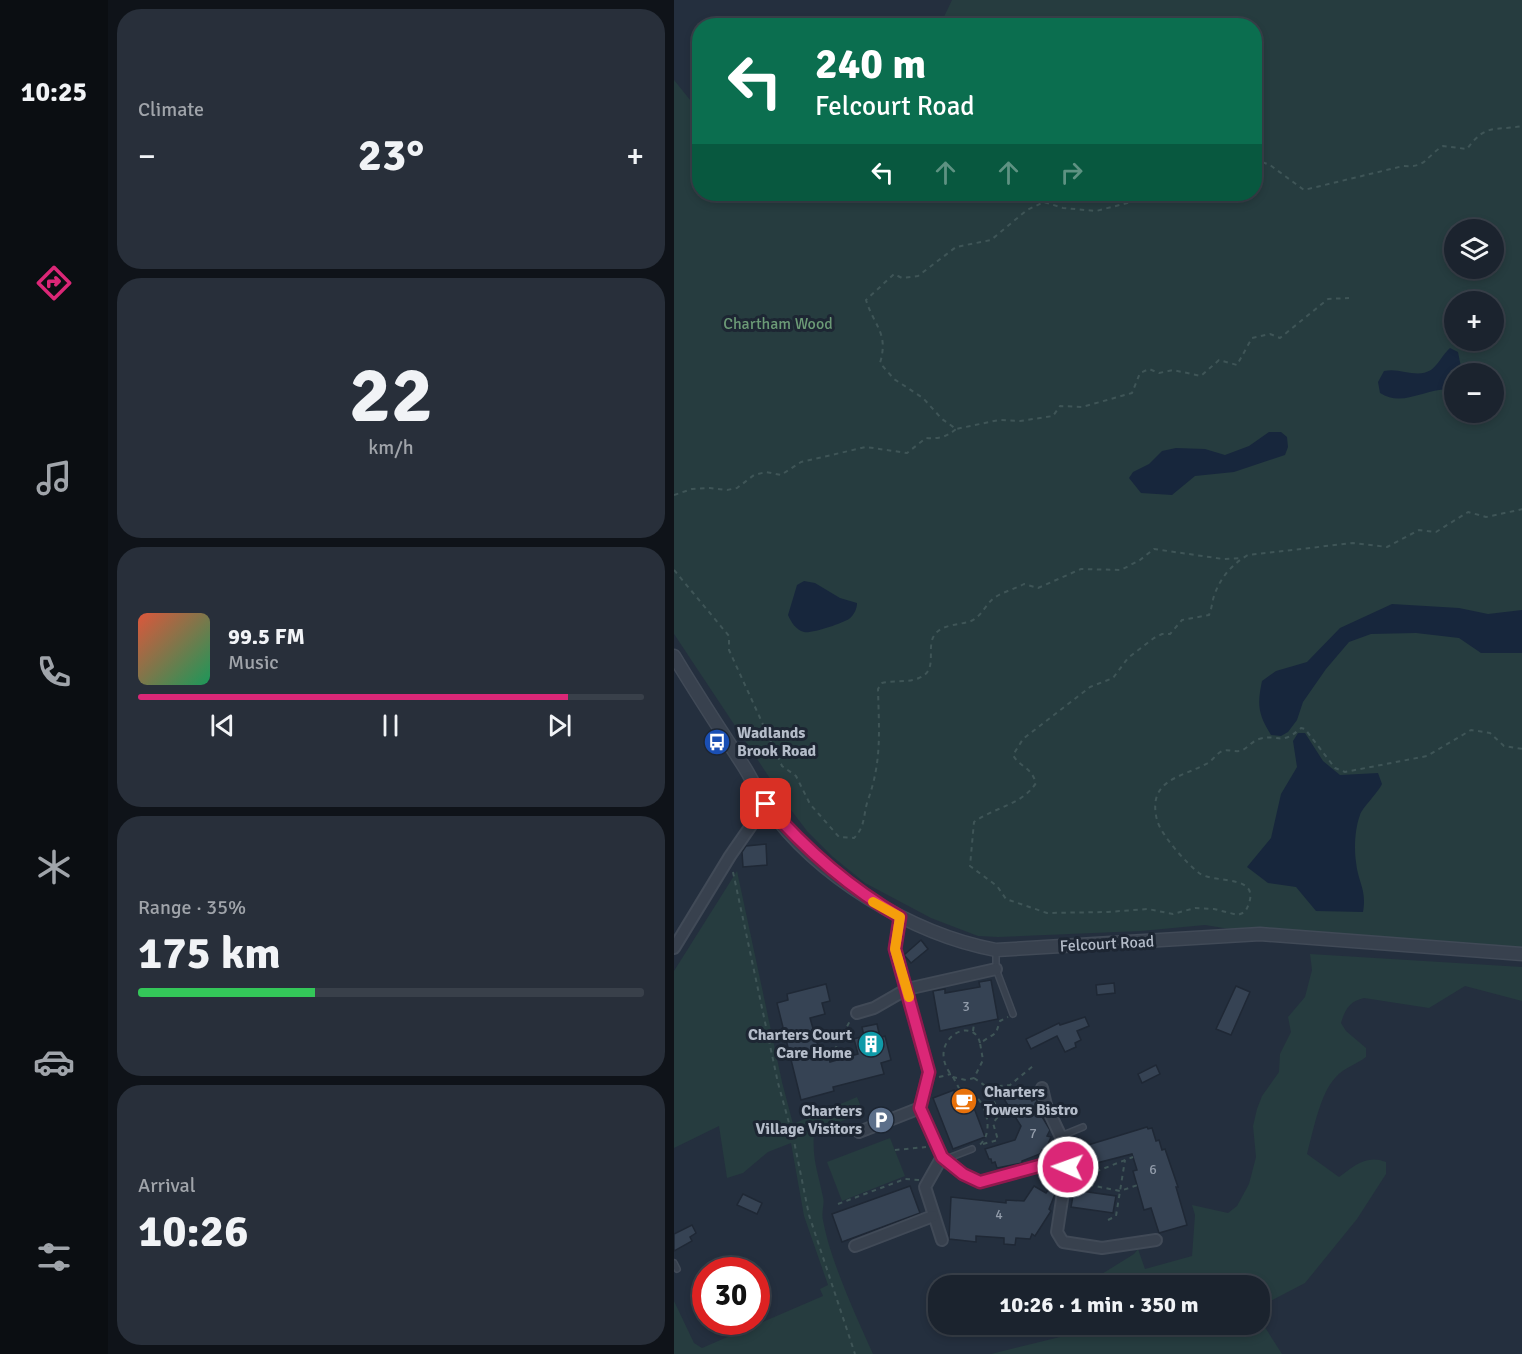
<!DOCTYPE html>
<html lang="en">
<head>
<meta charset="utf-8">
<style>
  :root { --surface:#1b232e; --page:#282f3a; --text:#f1f3f6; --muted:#a0a4aa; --line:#39404a; --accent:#db2777 }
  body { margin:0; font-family:Signika,sans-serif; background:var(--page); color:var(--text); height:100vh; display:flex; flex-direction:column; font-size:22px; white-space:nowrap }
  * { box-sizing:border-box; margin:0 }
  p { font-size:20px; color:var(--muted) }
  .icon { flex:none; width:33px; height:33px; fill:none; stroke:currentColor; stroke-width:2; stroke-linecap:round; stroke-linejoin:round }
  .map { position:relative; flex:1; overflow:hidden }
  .side { display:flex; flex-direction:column; gap:9px; padding:9px; background:#0f1319; width:566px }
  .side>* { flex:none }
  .top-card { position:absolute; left:18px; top:18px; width:570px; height:183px; border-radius:24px; box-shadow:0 3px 9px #0003,0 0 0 2px var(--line); background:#0b6e4f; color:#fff; overflow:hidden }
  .tools { position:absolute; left:770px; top:219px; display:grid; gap:12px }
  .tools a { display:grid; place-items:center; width:60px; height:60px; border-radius:50%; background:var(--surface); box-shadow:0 3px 9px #0003,0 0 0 2px var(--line); font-size:30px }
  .speed { position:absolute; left:18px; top:1257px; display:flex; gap:12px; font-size:30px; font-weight:700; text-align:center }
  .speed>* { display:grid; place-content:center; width:78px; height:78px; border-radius:50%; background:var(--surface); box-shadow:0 3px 9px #0003,0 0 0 2px var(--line); line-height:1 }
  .speed .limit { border:9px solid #d22; background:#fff; color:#111 }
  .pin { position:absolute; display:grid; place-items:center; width:51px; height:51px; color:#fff; margin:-26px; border-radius:12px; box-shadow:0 3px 9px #0006 }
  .me { position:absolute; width:66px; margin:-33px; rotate:272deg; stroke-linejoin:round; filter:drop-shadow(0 0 4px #0008) }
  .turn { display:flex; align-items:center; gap:21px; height:126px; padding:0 24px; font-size:27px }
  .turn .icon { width:78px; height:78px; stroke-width:2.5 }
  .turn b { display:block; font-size:42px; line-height:51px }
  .lanes { display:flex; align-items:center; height:57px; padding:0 24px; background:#0003; justify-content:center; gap:30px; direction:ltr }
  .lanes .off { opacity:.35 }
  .big { font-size:45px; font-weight:700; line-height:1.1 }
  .side .widget { flex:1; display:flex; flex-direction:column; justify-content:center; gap:9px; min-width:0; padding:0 21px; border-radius:24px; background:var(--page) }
  .side .dial { align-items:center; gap:0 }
  .dial b { font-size:78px; line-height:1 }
  .song { display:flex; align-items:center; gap:18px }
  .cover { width:72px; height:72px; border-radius:9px; background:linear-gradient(135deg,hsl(10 70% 55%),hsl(150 70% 35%)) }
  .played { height:6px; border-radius:3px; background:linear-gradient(90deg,var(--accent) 85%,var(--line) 85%) }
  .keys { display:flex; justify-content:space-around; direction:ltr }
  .heat { display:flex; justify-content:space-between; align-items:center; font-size:33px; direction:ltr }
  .charge { height:9px; border-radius:4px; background:linear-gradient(90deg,#34c759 35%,var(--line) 0) }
  .trip { position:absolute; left:254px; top:1275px; width:342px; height:60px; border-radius:24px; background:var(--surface); box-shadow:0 3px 9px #0003,0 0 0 2px var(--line); font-weight:700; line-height:60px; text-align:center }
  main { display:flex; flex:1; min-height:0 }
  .menu { display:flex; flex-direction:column; width:108px; justify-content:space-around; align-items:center; background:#0b0e12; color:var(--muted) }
  .menu .icon { width:42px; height:42px }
  .menu .current { color:var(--accent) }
  .menu b { font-size:27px; color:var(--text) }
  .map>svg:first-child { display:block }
  .green { fill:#263c3f; fill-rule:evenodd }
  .water { fill:#17263c }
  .building { fill:#364354; stroke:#1f2835; stroke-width:1.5 }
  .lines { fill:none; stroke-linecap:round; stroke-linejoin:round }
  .service-casing { stroke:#414a57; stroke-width:8 }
  .minor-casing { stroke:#414a57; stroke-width:14 }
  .tertiary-casing { stroke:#414a57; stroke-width:15 }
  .path { stroke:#3f5557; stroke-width:2; stroke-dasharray:4.5 4.5; stroke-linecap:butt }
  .service { stroke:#38414e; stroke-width:5 }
  .minor { stroke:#38414e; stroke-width:10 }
  .tertiary { stroke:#38414e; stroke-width:12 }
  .route-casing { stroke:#8e194d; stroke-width:15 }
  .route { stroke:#db2777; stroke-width:10 }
  .slow { stroke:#f59e0b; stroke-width:10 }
  .labels { text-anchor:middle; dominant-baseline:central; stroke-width:6; stroke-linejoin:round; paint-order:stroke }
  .number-label { font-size:14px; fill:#929caa }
  .park-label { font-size:16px; fill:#6b9a76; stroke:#1d2633 }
  .poi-label { font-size:16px; font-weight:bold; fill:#b4bcc9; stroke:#1d2633; text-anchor:start }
  .street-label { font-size:16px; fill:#b4bcc9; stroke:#1d2633 }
</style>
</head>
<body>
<main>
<nav class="menu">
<b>10:25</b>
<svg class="icon current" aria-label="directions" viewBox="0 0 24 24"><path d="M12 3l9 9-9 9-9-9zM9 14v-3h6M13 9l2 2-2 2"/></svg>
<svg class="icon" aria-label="music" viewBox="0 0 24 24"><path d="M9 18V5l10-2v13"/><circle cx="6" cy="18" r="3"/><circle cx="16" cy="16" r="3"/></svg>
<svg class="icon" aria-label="phone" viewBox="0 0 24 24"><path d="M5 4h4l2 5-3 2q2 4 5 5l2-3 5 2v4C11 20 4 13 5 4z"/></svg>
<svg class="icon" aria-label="climate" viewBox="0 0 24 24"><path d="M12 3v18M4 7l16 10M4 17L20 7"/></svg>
<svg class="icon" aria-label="car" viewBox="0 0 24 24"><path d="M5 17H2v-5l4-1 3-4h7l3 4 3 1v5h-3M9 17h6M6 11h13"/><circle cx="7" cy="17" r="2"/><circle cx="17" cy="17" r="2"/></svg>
<svg class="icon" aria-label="filters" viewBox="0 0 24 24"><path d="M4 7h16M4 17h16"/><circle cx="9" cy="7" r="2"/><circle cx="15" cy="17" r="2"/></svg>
</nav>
<section class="side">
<div class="widget"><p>Climate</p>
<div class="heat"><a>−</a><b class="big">23°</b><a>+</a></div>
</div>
<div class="widget dial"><b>22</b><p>km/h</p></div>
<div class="widget">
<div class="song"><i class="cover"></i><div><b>99.5 FM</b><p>Music</p></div></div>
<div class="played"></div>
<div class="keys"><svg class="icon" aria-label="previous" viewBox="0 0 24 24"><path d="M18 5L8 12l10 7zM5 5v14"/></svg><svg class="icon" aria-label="pause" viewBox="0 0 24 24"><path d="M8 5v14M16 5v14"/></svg><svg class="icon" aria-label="next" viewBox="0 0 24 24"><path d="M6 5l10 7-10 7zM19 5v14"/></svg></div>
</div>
<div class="widget"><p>Range · 35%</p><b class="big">175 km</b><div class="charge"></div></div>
<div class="widget"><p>Arrival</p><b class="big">10:26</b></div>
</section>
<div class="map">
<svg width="849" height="1354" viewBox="0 0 849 1354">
  <rect width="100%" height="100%" fill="#242f3e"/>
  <!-- green -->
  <g class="green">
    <path d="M278 0H848V954L586 934 531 925 467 931 324 937 304 936 257 918 191 883 159 857 133 831 117 810 0 634V80L25 111 26 194H580V26L266 25ZM780 230H819V268H780ZM780 302H819V340H780ZM780 374H819V412H780Z"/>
    <path d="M63 871 108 1082 119 1124 183 1097 189 1112 140 1133C138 1159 144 1172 149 1197 151 1204 147 1212 149 1220 156 1260 182 1316 199 1354H0V1301L20 1343 28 1348 149 1296 146 1289 154 1285 130 1216 117 1143 94 1152 69 1173 53 1178 45 1126 0 1148V971Z"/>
    <path d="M636 954 848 967V1001L791 986 755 1008 690 998C676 1001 671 1009 667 1023L672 1031 692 1048V1057C682 1065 670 1067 661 1078 646 1094 639 1132 633 1154L665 1177C680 1166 693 1154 712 1162V1174L683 1219 631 1283 585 1307V1286L410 1285 460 1254 464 1249 471 1269 518 1256 521 1215 518 1205 554 1213 563 1206 575 1184 582 1157 579 1126 583 1109 588 1096 605 1072 606 1054 617 1032 614 1017 631 997 638 970Z"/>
    <polygon points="216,1138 231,1176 168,1201 153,1162"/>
    <polygon points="585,1318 608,1354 317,1354 386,1337 384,1325 585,1324"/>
  </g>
  <!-- water -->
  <g class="water">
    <path d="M776 348 784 352 787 367 792 373 780 374V390C755 385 730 409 706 393L704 382 710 371C726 367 742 379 757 370 764 365 769 354 776 348Z"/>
    <polygon points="595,432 607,432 613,437 614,447 611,455 560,472 521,476 498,495 467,493 455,478 459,472 475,464 488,451 502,448 531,449 551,455 575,446"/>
    <path d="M130 581 141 583 166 598 183 603C183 609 180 615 175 619 169 623 137 634 130 632 122 630 117 622 114 615L123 585Z"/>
    <path d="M718 604 785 608 814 614 848 610V653H807L785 638 742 633 697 634 675 642 652 669 629 702 623 720 614 732 607 736 597 735C584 714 583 705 588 681L602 671 633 662 666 628Z"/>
    <path d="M624 733H631L649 761 666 775 704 773 708 784C703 794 688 808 686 815 681 828 680 848 682 862 684 883 693 889 689 912L642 911 622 887 594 883 573 867 597 838 607 794 623 767 619 741Z"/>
  </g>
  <!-- building -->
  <g class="building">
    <polygon points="92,844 93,865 69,867 68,852 72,846"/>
    <polygon points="247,940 254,949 237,963 230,955"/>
    <polygon points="317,980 324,1019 266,1031 259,991 271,989 271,993 306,987 305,982"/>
    <polygon points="440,983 441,993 423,995 422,985"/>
    <polygon points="152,984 156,1001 148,1003 151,1014 136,1018 146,1053 153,1051 156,1062 184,1054 180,1039 190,1036 188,1027 203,1024 206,1038 211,1036 217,1060 207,1063 210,1074 159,1087 160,1091 127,1100 103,1003 114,1000 113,994"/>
    <polygon points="562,986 576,992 557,1035 542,1029"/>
    <polygon points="411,1017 415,1026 403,1031 407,1040 401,1043 402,1047 391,1052 383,1036 357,1049 352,1039 385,1023 386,1025"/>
    <polygon points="482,1065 486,1074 468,1083 464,1074"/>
    <polygon points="280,1090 281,1095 291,1091 294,1092 311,1137 279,1149 259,1098"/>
    <polygon points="352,1092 358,1101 362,1099 364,1103 367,1115 376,1130 373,1136 377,1137 371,1151 368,1150 366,1154 348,1161 348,1163 323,1168 321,1162 318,1163 317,1159 315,1159 311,1149 341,1140 347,1126 330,1099 339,1094 340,1096 345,1093 347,1095"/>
    <polygon points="473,1127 474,1129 478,1128 482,1141 485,1140 488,1150 491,1149 504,1187 502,1187 513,1225 485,1233 477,1208 470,1210 459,1171 463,1170 458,1154 407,1167 404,1160 406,1151 415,1148 414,1145"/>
    <polygon points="236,1186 246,1213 168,1242 158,1214"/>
    <polygon points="360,1186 372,1193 374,1190 381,1194 375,1209 377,1211 361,1236 358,1234 356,1239 342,1238 341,1245 330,1244 330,1238 302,1236 302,1242 275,1239 277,1197 332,1203 332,1200 350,1201"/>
    <polygon points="400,1190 442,1196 439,1213 397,1207"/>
    <polygon points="69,1194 88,1203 83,1214 63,1205"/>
    <polygon points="18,1225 22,1233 16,1237 18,1241 0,1251 0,1234"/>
  </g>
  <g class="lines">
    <defs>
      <g id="service">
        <polyline points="322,950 322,969 339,1014"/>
        <polyline points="387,1136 409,1127"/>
        <polyline points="272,1159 298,1149"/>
        <polyline points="0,1263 3,1269"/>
      </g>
      <g id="minor">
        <polyline points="226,917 221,949 255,1072 246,1108 268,1157 289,1174 306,1182 372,1164 394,1167"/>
        <polyline points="0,948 56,856 92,804"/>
        <polyline points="183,1013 200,1008 233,989 322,969"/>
        <polyline points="368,1088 372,1105 395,1154 383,1232 389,1242 428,1248 482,1240"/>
        <polyline points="185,1132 246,1108"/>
        <polyline points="268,1240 251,1187 268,1157"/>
        <polyline points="181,1246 259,1216"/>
      </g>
      <path id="tertiary" d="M0 656C22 693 46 729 69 765 77 777 83 792 92 804 142 876 237 934 322 950L586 934 849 954"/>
    </defs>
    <!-- service casing -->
    <use href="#service" class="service-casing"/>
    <!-- minor casing -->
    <use href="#minor" class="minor-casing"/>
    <!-- tertiary casing -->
    <use href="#tertiary" class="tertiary-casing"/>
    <!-- path -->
    <g class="path">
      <path d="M580 159 596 165 630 190 729 166C753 168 751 157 769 146L793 149C812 123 820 131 849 126"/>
      <path d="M489 194 422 211 389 208 370 202 353 210 317 240 282 247 244 276 228 278 220 274 192 300C200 326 215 333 206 363L220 379 249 398 268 419 282 429 325 420 346 421 379 416 386 406 408 407 458 393 466 373 475 369 485 373 499 370 527 376 545 360 563 365 578 338 596 334 606 338 654 299 675 298"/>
      <polyline points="504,194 517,201 534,194"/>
      <path d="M0 495 18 489 36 488 53 490 63 488 80 475 92 472 107 475 127 462 192 447 233 453 252 438C264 439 273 437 282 429"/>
      <path d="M849 509 812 517 794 512 762 532 745 530 713 547 679 543 574 555C558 564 546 578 540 596 538 602 538 608 535 615L508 620 496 634H488L480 638 454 658 439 678 416 687 349 739 339 755C346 768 356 765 362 783 348 805 321 807 300 822L296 866 323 886 332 899 373 913 434 912 474 909 499 914 521 908 540 909 564 915 571 912C593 872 542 885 525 873 512 863 487 835 483 820 473 779 507 778 534 763 539 760 542 754 548 751 553 749 560 752 566 751 573 749 578 741 585 739 606 733 606 747 627 728L631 729 661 768 671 772 753 756 797 730 816 733 830 746 849 749"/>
      <path d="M0 570 55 636V650L108 766 122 776 136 804 165 837 180 838C192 826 189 814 194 800 208 761 205 730 204 689L208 683C220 680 233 683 245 678 266 670 250 646 262 633 270 624 286 625 297 621 308 616 311 605 320 598 328 592 341 589 350 584L364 588 407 569 447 570 466 560 480 549 549 559 567 558"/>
      <polyline points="59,872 104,1083 120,1141 135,1215 181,1354"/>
      <polyline points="299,1031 300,1024"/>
      <path d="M306 1043C299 1013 249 1042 279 1077L292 1080 300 1078 309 1060 306 1043 322 1033 326 1021 334 1017"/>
      <polyline points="154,1056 159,1053 177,1019"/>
      <polyline points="265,1077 277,1074"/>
      <path d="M279 1077 286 1090C308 1087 325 1132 304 1146"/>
      <polyline points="300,1078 313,1087 336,1085 359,1066"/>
      <polyline points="309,1144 324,1140 319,1123 326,1114 313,1087"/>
      <polyline points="221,1150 252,1147"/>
      <polyline points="406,1183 446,1191 467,1184"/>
      <polyline points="400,1186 406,1183 413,1175 459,1157"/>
      <polyline points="164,1204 231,1179 245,1180"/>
      <polyline points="434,1220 442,1216 451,1160"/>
    </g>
    <!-- service -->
    <use href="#service" class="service"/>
    <!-- minor -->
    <use href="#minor" class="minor"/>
    <!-- tertiary -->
    <use href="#tertiary" class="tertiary"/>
  </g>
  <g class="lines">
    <defs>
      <path id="route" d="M92 804C132 850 174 887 226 917L221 949 255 1072 246 1108 268 1157 289 1174 306 1182 372 1164 394 1167"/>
    </defs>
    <!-- route casing -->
    <use href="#route" class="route-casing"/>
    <!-- route -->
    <use href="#route" class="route"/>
    <!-- slow -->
    <polyline class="slow" points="199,902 226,917 221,949 235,997"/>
  </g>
  <!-- icons -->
  <defs>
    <symbol id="bus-disc" viewBox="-11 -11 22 22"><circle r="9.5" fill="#1a4fb4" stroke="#1d2633"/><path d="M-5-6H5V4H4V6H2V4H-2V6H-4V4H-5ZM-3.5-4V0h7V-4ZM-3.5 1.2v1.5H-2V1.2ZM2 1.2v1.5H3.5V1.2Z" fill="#fff"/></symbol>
    <symbol id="building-disc" viewBox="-11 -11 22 22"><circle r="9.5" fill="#0f9aa8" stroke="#1d2633"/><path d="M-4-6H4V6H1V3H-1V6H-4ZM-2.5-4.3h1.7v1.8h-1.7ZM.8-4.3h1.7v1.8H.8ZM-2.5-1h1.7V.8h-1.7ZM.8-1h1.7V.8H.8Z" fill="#fff"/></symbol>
    <symbol id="cafe-disc" viewBox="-11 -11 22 22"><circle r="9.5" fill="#e8710a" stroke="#1d2633"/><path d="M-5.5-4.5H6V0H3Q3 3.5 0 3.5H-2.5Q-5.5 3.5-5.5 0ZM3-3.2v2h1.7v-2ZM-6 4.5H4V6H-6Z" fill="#fff"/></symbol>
    <symbol id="parking-disc" viewBox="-11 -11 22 22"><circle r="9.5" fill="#5c6f8a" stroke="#1d2633"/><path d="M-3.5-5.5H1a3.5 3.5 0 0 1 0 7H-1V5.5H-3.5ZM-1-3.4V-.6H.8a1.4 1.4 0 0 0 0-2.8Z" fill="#fff"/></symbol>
  </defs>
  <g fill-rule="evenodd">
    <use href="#bus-disc" x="28" y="727" width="30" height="30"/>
    <use href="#building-disc" x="182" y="1029" width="30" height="30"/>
    <use href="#cafe-disc" x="275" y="1086" width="30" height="30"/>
    <use href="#parking-disc" x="192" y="1105" width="30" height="30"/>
  </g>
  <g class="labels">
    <!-- number labels -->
    <g class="number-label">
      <text x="292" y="1006">3</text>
      <text x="359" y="1133">7</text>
      <text x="479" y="1169">6</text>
      <text x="325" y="1214">4</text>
    </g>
    <!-- park labels -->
    <g class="park-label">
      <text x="104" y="324">Chartham Wood</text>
    </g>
    <!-- poi labels -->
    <g class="poi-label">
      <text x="63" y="733">Wadlands<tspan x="63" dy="18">Brook Road</tspan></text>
      <text x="178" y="1035" text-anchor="end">Charters Court<tspan x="178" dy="18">Care Home</tspan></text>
      <text x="310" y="1092">Charters<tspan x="310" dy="18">Towers Bistro</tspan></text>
      <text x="188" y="1111" text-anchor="end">Charters<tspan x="188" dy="18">Village Visitors</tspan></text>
    </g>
    <!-- street labels -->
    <g class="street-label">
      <text transform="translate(433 944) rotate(-3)">Felcourt Road</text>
    </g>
  </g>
</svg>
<div class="tools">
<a><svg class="icon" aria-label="layers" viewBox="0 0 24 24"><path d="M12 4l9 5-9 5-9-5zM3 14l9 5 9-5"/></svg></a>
<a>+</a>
<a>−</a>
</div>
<div class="speed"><div class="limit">30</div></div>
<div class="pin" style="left:92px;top:804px;background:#d93025"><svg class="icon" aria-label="arrive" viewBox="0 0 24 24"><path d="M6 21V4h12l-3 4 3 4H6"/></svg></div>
<svg class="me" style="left:394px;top:1167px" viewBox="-20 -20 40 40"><circle r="17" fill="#db2777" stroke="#fff" stroke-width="3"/><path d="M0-11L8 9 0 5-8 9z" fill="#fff"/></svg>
<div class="trip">10:26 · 1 min · 350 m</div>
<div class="top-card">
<div class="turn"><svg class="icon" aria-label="left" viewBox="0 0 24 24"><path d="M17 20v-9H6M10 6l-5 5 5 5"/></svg><div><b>240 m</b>Felcourt Road</div></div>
<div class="lanes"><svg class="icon" aria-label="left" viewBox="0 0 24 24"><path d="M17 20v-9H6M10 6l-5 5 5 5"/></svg><svg class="icon off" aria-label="ahead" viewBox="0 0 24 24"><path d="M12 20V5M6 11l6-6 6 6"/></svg><svg class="icon off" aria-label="ahead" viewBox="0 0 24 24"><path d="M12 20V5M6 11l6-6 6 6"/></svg><svg class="icon off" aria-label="right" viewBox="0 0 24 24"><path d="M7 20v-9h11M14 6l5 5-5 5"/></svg></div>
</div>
</div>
</main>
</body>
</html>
